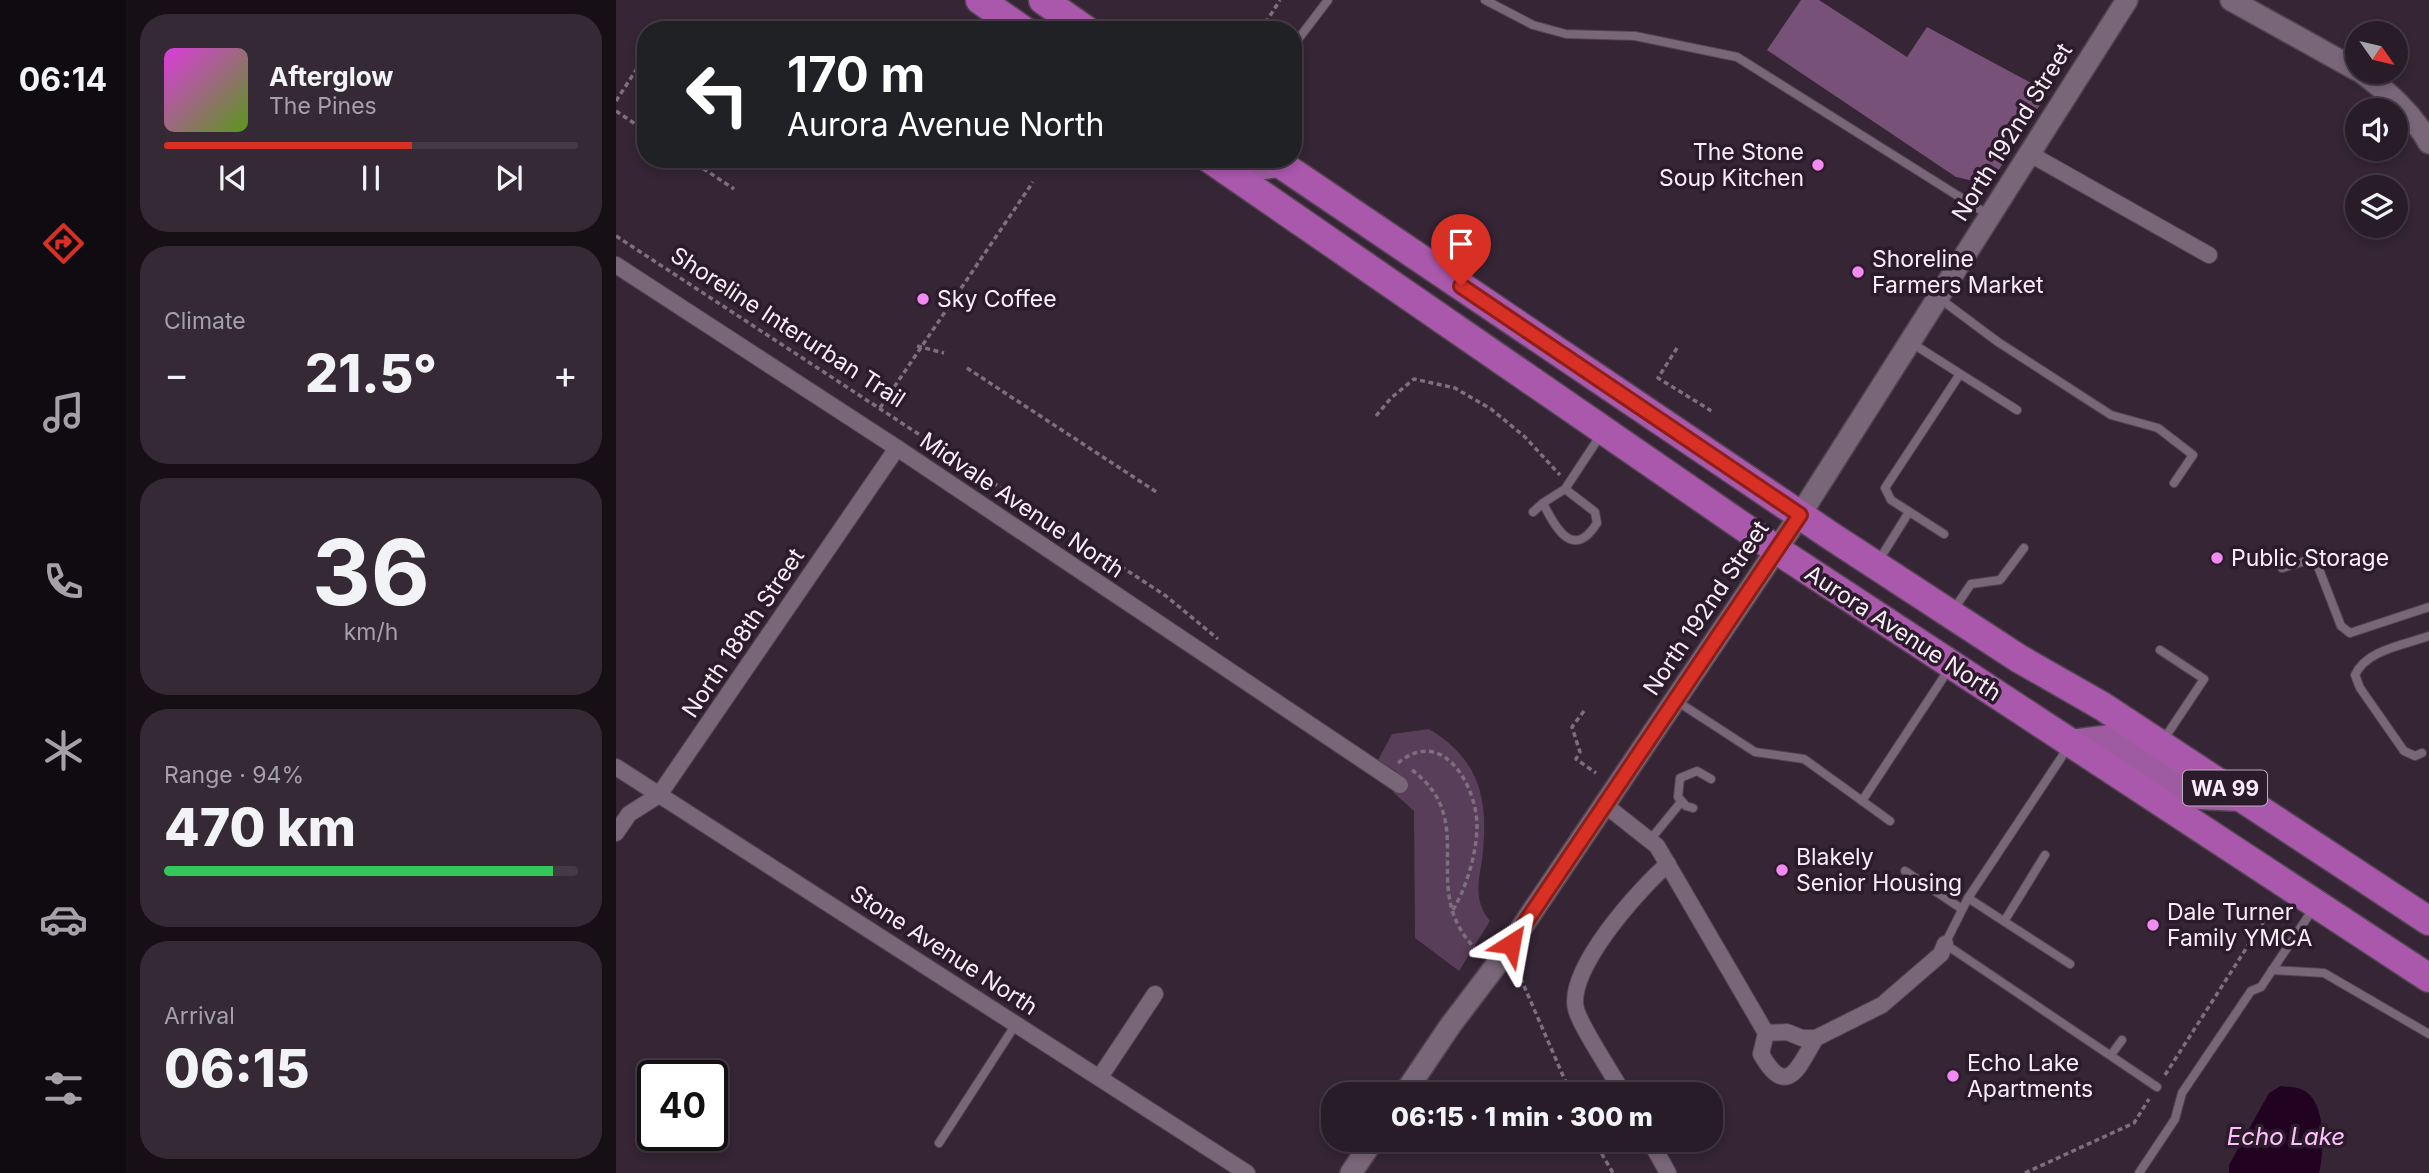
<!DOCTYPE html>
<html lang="en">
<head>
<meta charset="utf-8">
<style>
  :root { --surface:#281c28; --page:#342934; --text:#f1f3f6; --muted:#a5a1a8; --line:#443a45; --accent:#d93025 }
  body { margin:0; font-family:Inter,sans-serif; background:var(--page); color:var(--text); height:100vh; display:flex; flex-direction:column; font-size:26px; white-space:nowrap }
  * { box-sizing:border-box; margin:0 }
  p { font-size:23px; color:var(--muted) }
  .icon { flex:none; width:38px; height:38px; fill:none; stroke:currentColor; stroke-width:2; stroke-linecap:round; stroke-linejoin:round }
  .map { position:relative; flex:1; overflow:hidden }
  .drawer { display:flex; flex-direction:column; gap:14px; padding:14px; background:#160f16; width:490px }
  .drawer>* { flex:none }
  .hud { position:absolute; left:21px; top:21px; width:665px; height:147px; border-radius:28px; box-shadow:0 4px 10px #0003,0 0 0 2px var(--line); background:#202124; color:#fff; overflow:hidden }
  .needle { width:46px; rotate:124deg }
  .tools { position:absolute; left:1729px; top:21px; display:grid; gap:14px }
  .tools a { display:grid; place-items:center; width:63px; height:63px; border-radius:50%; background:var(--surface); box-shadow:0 4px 10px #0003,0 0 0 2px var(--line); font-size:35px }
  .speed { position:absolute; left:21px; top:1060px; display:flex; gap:14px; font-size:35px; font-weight:700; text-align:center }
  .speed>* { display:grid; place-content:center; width:91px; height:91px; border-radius:50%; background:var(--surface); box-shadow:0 4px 10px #0003,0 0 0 2px var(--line); line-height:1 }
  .speed .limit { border:4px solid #111; border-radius:10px; background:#fff; color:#111 }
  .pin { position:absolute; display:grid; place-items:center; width:60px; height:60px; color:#fff; margin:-72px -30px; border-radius:50% 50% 50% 0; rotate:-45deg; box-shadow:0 0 7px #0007 }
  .pin .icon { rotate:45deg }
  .me { position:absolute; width:77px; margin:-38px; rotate:34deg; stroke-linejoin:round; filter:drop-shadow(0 0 5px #0008) }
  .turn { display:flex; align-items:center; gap:24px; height:147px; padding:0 35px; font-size:32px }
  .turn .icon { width:91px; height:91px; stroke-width:2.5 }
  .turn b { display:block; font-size:49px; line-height:60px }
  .big { font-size:52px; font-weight:800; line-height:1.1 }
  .drawer .card { flex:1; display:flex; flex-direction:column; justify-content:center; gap:10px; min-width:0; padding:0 24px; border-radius:28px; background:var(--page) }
  .drawer .dial { align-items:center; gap:0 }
  .dial b { font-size:91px; line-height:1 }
  .song { display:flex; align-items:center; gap:21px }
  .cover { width:84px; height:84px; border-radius:10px; background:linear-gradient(135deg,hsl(300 70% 55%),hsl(90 70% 35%)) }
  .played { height:7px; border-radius:4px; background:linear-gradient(90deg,var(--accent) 60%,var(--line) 60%) }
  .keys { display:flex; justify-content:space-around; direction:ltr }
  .heat { display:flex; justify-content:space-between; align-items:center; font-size:38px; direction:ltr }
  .charge { height:10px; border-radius:5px; background:linear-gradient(90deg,#34c759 94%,var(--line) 0) }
  .trip { position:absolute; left:705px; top:1082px; width:402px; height:70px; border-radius:28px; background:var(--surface); box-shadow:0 4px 10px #0003,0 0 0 2px var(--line); font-weight:800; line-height:70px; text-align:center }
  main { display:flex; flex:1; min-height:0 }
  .menu { display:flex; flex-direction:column; width:126px; justify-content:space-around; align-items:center; background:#100b10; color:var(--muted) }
  .menu .icon { width:49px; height:49px }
  .menu .selected { color:var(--accent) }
  .menu b { font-size:32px; color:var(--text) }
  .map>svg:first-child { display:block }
  .green { fill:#583e58 }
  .forest { fill:#775177 }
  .water { fill:#210221 }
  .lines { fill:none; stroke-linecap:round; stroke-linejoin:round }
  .service-casing { stroke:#524451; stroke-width:10 }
  .minor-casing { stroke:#524451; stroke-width:18 }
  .tertiary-casing { stroke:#524451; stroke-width:24 }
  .primary-casing { stroke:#524451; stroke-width:29 }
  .trunk-casing { stroke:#524451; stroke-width:31 }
  .path { stroke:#7e6f7e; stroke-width:3.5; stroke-dasharray:5 3.5; stroke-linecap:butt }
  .service { stroke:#796679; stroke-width:8 }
  .minor { stroke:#796679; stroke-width:16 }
  .tertiary { stroke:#796679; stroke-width:21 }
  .primary { stroke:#9e5b9f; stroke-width:26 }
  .trunk { stroke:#aa58ac; stroke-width:28 }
  .route-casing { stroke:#8d1f18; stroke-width:18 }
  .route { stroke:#d93025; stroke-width:12 }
  .poi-dot { fill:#f28af2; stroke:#2b1b2b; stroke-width:2.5 }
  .labels { text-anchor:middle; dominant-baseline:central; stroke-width:7; stroke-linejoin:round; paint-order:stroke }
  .shield { fill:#2b1b2b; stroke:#bbaeba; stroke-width:2 }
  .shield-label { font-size:21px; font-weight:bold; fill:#f9edf8 }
  .street-label { font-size:23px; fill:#f9edf8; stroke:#2b1b2b }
  .poi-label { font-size:23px; fill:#f9edf8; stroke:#2b1b2b; text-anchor:start }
  .water-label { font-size:24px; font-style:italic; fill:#ffc1fe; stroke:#2b1b2b }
</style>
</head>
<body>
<main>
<nav class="menu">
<b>06:14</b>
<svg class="icon selected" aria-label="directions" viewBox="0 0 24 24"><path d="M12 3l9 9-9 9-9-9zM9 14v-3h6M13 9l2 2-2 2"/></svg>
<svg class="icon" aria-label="music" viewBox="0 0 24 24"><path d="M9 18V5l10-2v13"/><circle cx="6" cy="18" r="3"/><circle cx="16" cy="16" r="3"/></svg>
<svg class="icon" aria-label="phone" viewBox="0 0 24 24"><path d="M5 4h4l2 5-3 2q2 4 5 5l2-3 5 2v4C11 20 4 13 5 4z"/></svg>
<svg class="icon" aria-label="climate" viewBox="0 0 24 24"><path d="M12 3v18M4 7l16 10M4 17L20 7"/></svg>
<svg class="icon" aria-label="car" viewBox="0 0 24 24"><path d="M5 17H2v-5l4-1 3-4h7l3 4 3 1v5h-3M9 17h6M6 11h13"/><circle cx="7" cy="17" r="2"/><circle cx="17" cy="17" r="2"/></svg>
<svg class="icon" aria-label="filters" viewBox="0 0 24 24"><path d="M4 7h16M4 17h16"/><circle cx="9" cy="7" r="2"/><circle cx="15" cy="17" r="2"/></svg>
</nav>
<section class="drawer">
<div class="card">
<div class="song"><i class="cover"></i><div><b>Afterglow</b><p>The Pines</p></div></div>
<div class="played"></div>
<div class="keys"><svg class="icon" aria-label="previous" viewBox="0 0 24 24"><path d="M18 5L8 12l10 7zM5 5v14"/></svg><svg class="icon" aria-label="pause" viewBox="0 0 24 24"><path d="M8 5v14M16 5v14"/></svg><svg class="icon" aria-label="next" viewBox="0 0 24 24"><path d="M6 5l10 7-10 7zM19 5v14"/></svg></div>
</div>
<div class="card"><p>Climate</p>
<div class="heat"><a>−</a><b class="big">21.5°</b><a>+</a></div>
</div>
<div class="card dial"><b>36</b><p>km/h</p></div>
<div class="card"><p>Range · 94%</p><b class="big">470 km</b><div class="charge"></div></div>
<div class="card"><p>Arrival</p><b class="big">06:15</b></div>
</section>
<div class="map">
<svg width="1813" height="1173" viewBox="0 0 1813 1173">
  <rect width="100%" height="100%" fill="#352535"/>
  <!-- green -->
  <path class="green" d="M813 729C866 761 873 802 866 860 862 884 858 901 874 921L843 971 799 938 798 811 777 792 780 771 762 760 776 734Z"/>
  <!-- forest -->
  <polygon class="forest" points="1185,0 1203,0 1291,57 1311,27 1432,92 1379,176 1362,182 1340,177 1151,50"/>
  <!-- water -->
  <path class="water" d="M1665 1086C1672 1087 1681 1087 1687 1090 1711 1102 1708 1152 1703 1173H1613V1165L1653 1093Z"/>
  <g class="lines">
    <defs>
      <g id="service">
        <polyline points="869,0 917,25 950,34 1019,36 1121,57 1374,216"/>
        <polyline points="677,46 712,0"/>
        <polyline points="1323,298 1382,342 1495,415 1542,428 1577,455 1558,483"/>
        <polyline points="1294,342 1401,410"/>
        <path d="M949 489 979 512 981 523C958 560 940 530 927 503L949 489 986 433"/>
        <polyline points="917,512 927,503"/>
        <polyline points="1328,534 1275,500 1269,488 1344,374"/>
        <polyline points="1263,560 1293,512"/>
        <polyline points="1666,568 1696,559 1701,564 1725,626 1734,633 1813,607"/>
        <polyline points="1338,609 1355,584 1384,580 1408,548"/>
        <polyline points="1544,650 1588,679 1548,739"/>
        <polyline points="1059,700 1139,752 1188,759 1274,821"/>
        <polyline points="1453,746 1352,898 1329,944 1541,1087"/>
        <path d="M1806 753 1799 756 1788 751 1744 688 1739 675C1750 650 1788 645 1813 636"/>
        <polyline points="1246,801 1333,669"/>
        <polyline points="1077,808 1070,806 1062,797 1064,778 1081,771 1095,779"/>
        <polyline points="1034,840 1065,802"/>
        <polyline points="1289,871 1346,909"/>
        <polyline points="1352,898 1454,964"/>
        <polyline points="1389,920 1429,855"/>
        <polyline points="1656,970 1708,973 1813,1034"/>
        <polyline points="1495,1055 1506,1040"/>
        <polyline points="323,1143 400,1024"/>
        <polyline points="1523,1173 1559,1119 1566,1093 1635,991 1645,987 1697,909"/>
      </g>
      <g id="minor">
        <polyline points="1414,154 1593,255"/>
        <polyline points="0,265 281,448 784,785"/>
        <polyline points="0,767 631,1173"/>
        <path d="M989 805 1041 846 1150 1033 1145 1054C1172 1102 1184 1063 1200 1038"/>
        <polyline points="0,833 13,814 43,795 281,448"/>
        <polyline points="1150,1033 1171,1032 1186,1038 1200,1038 1266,1005 1325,954 1329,944"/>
        <polyline points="484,1077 539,994"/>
        <path d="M1007 1094C997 1074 965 1028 960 1009 950 970 1023 889 1052 864"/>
        <polyline points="1033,1139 1052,1173"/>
      </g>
      <g id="tertiary">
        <polyline points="1615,0 1741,70"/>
        <path d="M1745 72C1772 92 1796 113 1813 143"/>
        <polyline points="788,1094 834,1026 881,964 1184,515 1511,0"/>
        <polyline points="735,1173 758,1139"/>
      </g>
      <g id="primary">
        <polyline points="619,176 639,167 664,164"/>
        <polyline points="1455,743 1495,738 1583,796 1624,798"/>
      </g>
      <g id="trunk">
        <polyline points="364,0 407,30"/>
        <polyline points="427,0 470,30"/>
        <polyline points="594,159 1161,550 1813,978"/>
        <polyline points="657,159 1215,536 1402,658 1486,706 1813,921"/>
      </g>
    </defs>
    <!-- service casing -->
    <use href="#service" class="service-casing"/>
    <!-- minor casing -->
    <use href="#minor" class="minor-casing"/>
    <!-- tertiary casing -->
    <use href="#tertiary" class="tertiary-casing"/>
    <!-- primary casing -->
    <use href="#primary" class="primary-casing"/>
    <!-- trunk casing -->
    <use href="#trunk" class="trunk-casing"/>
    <!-- path -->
    <g class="path">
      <polyline points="645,30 664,0"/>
      <polyline points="0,101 22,67 30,73"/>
      <polyline points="0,111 30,131"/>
      <polyline points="73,159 118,189"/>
      <polyline points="0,236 550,596 602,639"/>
      <polyline points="301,346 328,353"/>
      <polyline points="1061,348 1042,378 1094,410 1091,414"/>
      <polyline points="351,368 542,493"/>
      <polyline points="264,408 417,182"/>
      <polyline points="760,416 775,398 798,379 839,388 875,409 909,437 944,475"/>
      <polyline points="968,711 956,727 964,752 960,759 980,773"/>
      <path d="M782 763C826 726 860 784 861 825 861 853 850 890 835 913"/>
      <path d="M796 770C867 823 797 892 864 953"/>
      <polyline points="897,974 905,979 955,1094"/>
      <polyline points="1549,1075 1658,905"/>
      <polyline points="977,1139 997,1173"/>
      <polyline points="1409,1173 1518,1123 1533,1099"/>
    </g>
    <!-- service -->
    <use href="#service" class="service"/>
    <!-- minor -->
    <use href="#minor" class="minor"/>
    <!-- tertiary -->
    <use href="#tertiary" class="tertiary"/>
    <!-- primary -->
    <use href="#primary" class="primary"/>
    <!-- trunk -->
    <use href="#trunk" class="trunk"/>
  </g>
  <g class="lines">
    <defs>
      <polyline id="route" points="845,286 1184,515 895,944"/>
    </defs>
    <!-- route casing -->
    <use href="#route" class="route-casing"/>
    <!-- route -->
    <use href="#route" class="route"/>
  </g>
  <!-- markers -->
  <g class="poi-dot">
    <circle cx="1202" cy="165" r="7"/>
    <circle cx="1242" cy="272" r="7"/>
    <circle cx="307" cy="299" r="7"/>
    <circle cx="1601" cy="558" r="7"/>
    <circle cx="1166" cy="870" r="7"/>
    <circle cx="1537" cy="925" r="7"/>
    <circle cx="1337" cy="1076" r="7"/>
  </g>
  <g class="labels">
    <!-- shield labels -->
    <rect class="shield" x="1567" y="770.5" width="84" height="35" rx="5"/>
    <g class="shield-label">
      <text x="1609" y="788">WA 99</text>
    </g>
    <!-- street labels -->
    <g class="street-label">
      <text transform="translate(1396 132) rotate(-58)">North 192nd Street</text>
      <text transform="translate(172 327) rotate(33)">Shoreline Interurban Trail</text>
      <text transform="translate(406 505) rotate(34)">Midvale Avenue North</text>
      <text transform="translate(1090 608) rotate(-56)">North 192nd Street</text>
      <text transform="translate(127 633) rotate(-56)">North 188th Street</text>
      <text transform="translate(1287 633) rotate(33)">Aurora Avenue North</text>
      <text transform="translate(328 950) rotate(33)">Stone Avenue North</text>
    </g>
    <!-- poi labels -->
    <g class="poi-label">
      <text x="1188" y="152" text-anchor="end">The Stone<tspan x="1188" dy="26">Soup Kitchen</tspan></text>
      <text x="1256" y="259">Shoreline<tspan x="1256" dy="26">Farmers Market</tspan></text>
      <text x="321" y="299">Sky Coffee</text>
      <text x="1615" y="558">Public Storage</text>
      <text x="1180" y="857">Blakely<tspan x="1180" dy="26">Senior Housing</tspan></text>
      <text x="1551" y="912">Dale Turner<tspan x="1551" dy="26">Family YMCA</tspan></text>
      <text x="1351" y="1063">Echo Lake<tspan x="1351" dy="26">Apartments</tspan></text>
    </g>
    <!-- water labels -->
    <g class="water-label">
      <text x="1670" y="1136">Echo Lake</text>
    </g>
  </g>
</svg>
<div class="tools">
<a><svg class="needle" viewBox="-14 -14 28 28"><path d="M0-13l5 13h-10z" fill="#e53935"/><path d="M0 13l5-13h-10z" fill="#a5a1a8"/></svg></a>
<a><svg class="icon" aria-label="sound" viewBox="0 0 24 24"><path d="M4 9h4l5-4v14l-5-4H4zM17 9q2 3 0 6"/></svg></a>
<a><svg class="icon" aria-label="layers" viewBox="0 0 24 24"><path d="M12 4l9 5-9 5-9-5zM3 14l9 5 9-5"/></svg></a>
</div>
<div class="speed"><div class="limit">40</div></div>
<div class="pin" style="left:845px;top:286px;background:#d93025"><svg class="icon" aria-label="arrive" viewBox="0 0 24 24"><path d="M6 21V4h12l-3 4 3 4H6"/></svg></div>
<svg class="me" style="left:895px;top:944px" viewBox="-20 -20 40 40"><path d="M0-17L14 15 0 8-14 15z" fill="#d93025" stroke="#fff" stroke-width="4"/></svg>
<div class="trip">06:15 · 1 min · 300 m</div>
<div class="hud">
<div class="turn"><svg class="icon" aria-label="left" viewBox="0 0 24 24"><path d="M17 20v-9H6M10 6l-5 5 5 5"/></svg><div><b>170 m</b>Aurora Avenue North</div></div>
</div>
</div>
</main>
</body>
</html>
